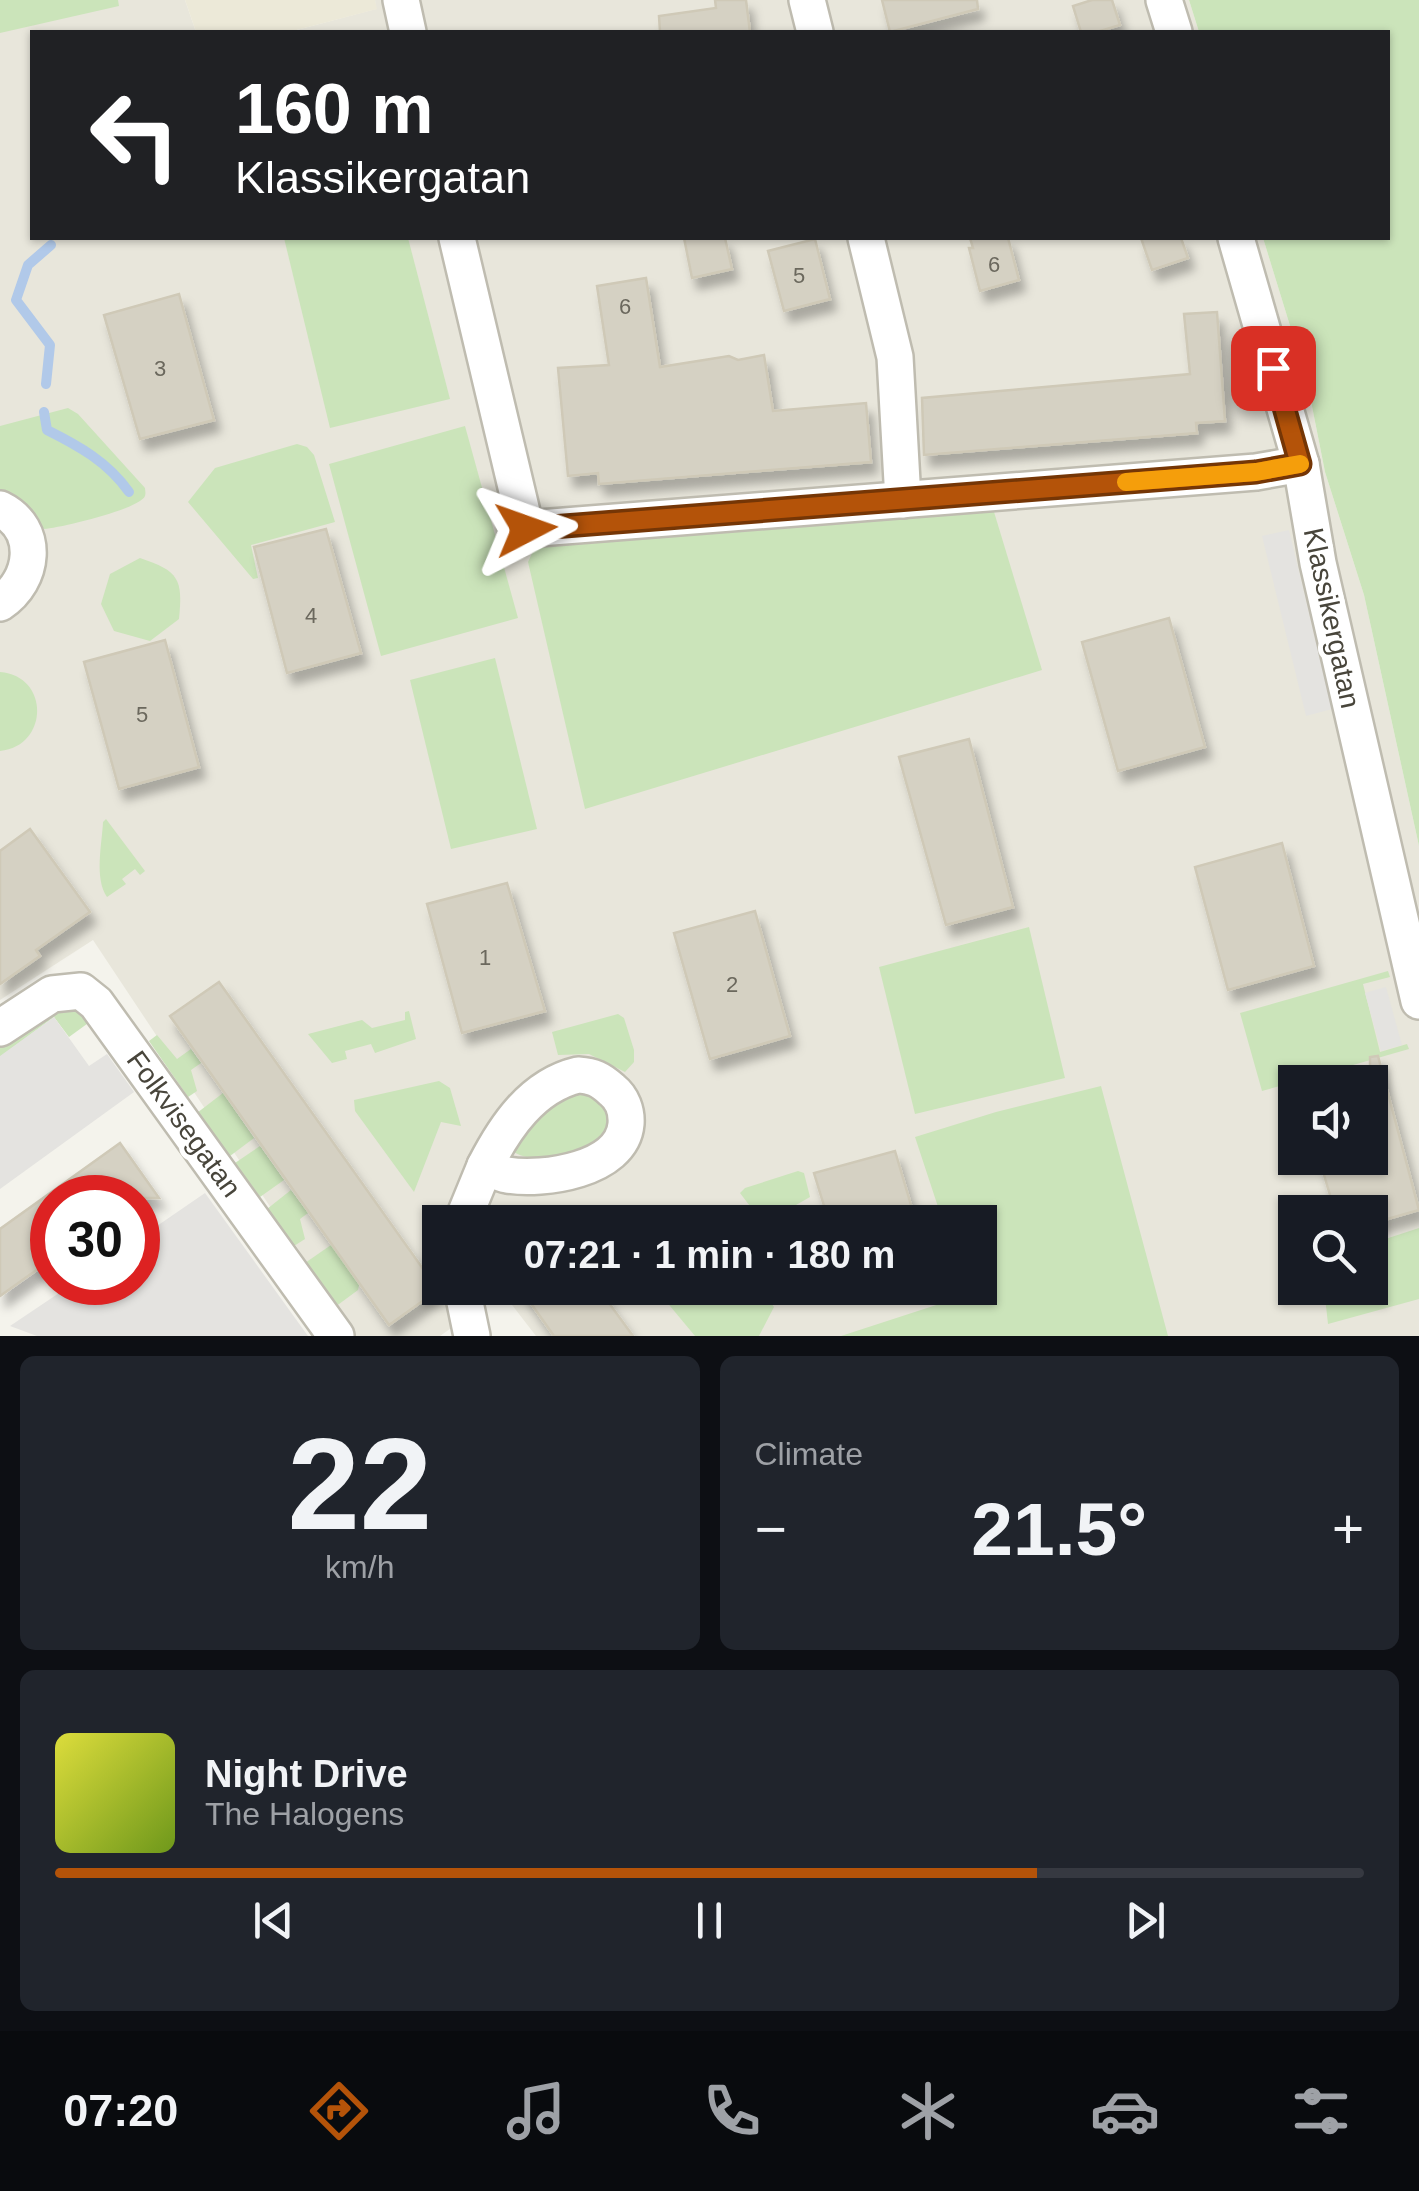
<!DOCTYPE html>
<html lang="en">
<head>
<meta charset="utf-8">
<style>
  :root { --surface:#171b24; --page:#20242c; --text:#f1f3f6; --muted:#9ea1a6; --line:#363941; --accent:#b45309 }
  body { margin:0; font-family:Helvetica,sans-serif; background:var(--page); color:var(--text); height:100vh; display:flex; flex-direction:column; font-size:38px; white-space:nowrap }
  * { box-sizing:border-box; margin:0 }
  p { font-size:32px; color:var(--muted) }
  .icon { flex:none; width:55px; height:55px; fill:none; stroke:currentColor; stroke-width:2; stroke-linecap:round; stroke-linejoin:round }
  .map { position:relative; height:1336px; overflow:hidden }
  .sheet { display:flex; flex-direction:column; gap:20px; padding:20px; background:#0d0f14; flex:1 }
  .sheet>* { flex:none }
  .hud { position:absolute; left:30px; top:30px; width:1360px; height:210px; border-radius:0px; box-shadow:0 2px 8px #0004; background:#202124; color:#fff; overflow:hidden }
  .fabs { position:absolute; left:1278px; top:1065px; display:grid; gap:20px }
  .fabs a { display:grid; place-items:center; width:110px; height:110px; border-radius:0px; background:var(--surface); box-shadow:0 2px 8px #0004; font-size:50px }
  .speed { position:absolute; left:30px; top:1175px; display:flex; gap:20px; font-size:50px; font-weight:700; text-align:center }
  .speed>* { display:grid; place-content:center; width:130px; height:130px; border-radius:50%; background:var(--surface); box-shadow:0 2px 8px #0004; line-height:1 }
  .speed .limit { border:15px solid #d22; background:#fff; color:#111 }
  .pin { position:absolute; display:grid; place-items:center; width:85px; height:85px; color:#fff; margin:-42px; border-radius:20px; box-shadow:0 5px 15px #0006 }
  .me { position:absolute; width:110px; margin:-55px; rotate:86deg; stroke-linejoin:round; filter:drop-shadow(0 0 8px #0008) }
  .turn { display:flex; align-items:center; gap:35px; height:210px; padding:0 40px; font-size:45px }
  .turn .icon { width:130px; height:130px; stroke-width:2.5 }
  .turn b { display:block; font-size:70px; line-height:85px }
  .big { font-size:75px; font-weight:800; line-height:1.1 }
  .sheet .card { flex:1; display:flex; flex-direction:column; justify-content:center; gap:15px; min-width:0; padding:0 35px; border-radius:15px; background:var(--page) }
  .sheet .dial { align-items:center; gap:0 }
  .dial b { font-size:130px; line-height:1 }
  .song { display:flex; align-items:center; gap:30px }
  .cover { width:120px; height:120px; border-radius:15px; background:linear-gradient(135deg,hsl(60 70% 55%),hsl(80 70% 35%)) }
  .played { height:10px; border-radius:5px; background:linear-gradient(90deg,var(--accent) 75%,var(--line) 75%) }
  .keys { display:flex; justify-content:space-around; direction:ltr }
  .heat { display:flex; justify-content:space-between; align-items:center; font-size:55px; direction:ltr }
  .sheet .tiles { flex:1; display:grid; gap:20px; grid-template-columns:1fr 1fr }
  .card:last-child { grid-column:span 2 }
  .trip { position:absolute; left:422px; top:1205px; width:575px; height:100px; border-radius:0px; background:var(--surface); box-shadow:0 2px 8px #0004; font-weight:800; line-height:100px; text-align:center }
  .tabs { display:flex; height:160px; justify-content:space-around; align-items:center; background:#090b0e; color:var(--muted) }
  .tabs .icon { width:70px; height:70px }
  .tabs .current { color:var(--accent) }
  .tabs b { font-size:45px; color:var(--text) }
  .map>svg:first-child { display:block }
  .residential { fill:#e8e6db; fill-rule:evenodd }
  .education { fill:#ece9d8 }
  .green { fill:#cbe4ba }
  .parking { fill:#e4e3e0 }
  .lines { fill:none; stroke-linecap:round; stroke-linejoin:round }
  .stream { stroke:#b1c9e9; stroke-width:10 }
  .building { fill:#d5d1c3; stroke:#cfc9b7; stroke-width:2.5; filter:url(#shadow) }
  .minor-casing { stroke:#bfbcb0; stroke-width:40 }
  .minor { stroke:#fff; stroke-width:35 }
  .route-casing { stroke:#753606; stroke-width:25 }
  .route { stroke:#b45309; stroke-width:18 }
  .slow { stroke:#f59e0b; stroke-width:18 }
  .labels { text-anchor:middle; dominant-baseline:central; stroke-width:10; stroke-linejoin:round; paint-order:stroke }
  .number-label { font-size:22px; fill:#6b685d }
  .street-label { font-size:28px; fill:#48453b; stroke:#fff }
</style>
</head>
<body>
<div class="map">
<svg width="1419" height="1336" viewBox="0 0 1419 1336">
  <defs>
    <filter id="shadow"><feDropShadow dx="6" dy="11" stdDeviation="5" flood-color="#0004"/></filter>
  </defs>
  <rect width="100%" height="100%" fill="#f4f3ec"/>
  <!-- residential -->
  <g class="residential">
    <path d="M0 0H185L196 32H32V238H1263L1307 381 1325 472 1364 595 1419 846V1336H536L502 1292 440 1336H356L93 940 0 1000ZM1295 1082H1370V1158H1295ZM1295 1212H1370V1288H1295ZM440 1222H980V1288H440Z"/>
    <polygon points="375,0 1189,0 1199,32 289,32 376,9"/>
  </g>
  <!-- education -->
  <polygon class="education" points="185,0 375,0 377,9 289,32 196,32"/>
  <!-- green -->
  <g class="green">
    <polygon points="0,0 118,0 119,6 0,33"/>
    <polygon points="1189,0 1419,0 1419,846 1364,595 1325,472 1307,381 1263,238 1388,238 1388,32 1199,32"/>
    <polygon points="284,238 408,238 450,399 330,428"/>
    <path d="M68 408 78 414 145 488C145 490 146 493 145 496 140 509 60 528 44 529L21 502 0 490V426Z"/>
    <polygon points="465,426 518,618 381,656 329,464"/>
    <polygon points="297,444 307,447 314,455 335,522 251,545 258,578 253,579 188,502 215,468"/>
    <polygon points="991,502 1042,670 585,809 528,562 537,543"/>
    <path d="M140 558C179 571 183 579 179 619L150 641 114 631 101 604 110 574Z"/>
    <polygon points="495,658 537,829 451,849 410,680"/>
    <path d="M0 672C50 676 49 746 0 751Z"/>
    <path d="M106 819 145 871 140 875 135 869 122 879 126 884 107 897C94 878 102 844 103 822Z"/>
    <polygon points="1029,927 1065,1078 915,1114 879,967"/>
    <polygon points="1388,971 1390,977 1363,984 1380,1052 1407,1044 1409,1049 1262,1091 1240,1013"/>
    <polygon points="77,1008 91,1021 69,1037 54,1017 0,1057 0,1045 50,1011"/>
    <polygon points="409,1011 416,1039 375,1053 371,1044 345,1051 347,1059 332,1063 308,1034 362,1020 372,1028 405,1020 405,1012"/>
    <polygon points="618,1014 624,1018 634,1050 634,1062 625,1072 589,1054 558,1055 552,1032"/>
    <polygon points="157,1035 177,1059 191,1049 201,1063 191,1070 197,1091 188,1097 149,1041"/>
    <polygon points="439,1081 450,1088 461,1126 441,1122 414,1192 355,1111 354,1100"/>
    <polygon points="1101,1086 1168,1336 841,1336 967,1295 965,1288 980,1288 980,1222 943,1222 915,1137 996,1112"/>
    <path d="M585 1092C608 1104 611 1116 603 1139 594 1144 584 1152 574 1156 556 1161 522 1162 509 1148 528 1123 552 1093 585 1092Z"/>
    <polygon points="223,1093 254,1138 230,1156 197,1113"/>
    <polygon points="260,1146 284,1180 260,1197 235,1163"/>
    <polygon points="798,1171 804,1173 810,1197 796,1205 799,1222 762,1222 740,1193 745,1188"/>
    <polygon points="291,1190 308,1213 300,1219 305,1239 294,1246 267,1209"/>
    <polygon points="1419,1228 1419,1299 1328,1324 1324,1288 1370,1288 1370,1244"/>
    <polygon points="331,1245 359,1285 358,1290 335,1307 305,1263"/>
    <polygon points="655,1288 761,1288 774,1307 759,1336 695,1336"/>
  </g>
  <!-- parking -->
  <g class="parking">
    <polygon points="1289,530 1332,709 1306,716 1262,536"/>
    <polygon points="1386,987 1402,1045 1381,1051 1365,993"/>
    <polygon points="54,1017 89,1066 107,1054 134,1092 0,1189 0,1056"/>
    <polygon points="205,1193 308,1336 37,1336 10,1326 74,1283 138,1282 138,1239"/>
  </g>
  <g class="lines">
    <!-- stream -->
    <g class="stream">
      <polyline points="46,384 50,345 16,300 28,265 51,245"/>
      <path d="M44 412 47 430C79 446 108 462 129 492"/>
    </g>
  </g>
  <!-- building -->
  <g class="building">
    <polygon points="715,0 746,0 750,32 660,32 659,16 716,8"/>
    <polygon points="882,0 977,0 978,9 890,32"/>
    <polygon points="1092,0 1112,0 1120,25 1097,32 1081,32 1073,6"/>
    <polygon points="684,238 725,238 732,269 692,278"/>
    <polygon points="970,238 1008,238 1019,280 980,291 969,248 973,248"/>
    <polygon points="1141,238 1181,238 1188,258 1152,270"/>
    <polygon points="815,239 830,299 784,311 768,251"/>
    <polygon points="646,278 660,367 729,356 738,360 764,355 773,411 866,403 871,462 599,484 598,473 568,476 558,368 609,365 597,286"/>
    <polygon points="179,294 214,420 140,439 104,315"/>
    <polygon points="1217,312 1225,421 1196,423 1197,433 924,455 922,398 1190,374 1184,314"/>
    <polygon points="326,529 361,653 287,673 254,547"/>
    <polygon points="1169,618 1205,747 1118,771 1082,642"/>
    <polygon points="165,640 199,767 119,789 84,662"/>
    <polygon points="969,739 1013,907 946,925 899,757"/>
    <polygon points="30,829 90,912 36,950 40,956 0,984 0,851"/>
    <polygon points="1282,843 1314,966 1228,990 1195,867"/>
    <polygon points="507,883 545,1011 462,1033 427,904"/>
    <polygon points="755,911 790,1036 710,1059 674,933"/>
    <polygon points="219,982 438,1290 389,1325 170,1016"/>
    <polygon points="1378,1056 1419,1210 1370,1224 1370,1212 1335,1212 1319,1158 1370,1158 1370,1057"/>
    <polygon points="120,1143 159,1198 52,1198 52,1259 0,1296 0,1229"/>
    <polygon points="895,1151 916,1222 829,1222 814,1173"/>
    <polygon points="520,1288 598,1288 633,1336 554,1336"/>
  </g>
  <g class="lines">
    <defs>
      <g id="minor">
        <polyline points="401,0 408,32"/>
        <polyline points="807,0 815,32"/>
        <polyline points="1164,0 1174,32"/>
        <polyline points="457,238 526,529 1256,472 1301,464"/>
        <polyline points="866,238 895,357 903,500"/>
        <polyline points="1236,238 1301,464 1318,563 1419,1001"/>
        <path d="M0 509C41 529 34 581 0 603"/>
        <polyline points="0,1028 52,994 81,991 96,1003 336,1336"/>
        <path d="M578 1075C593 1076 600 1079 612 1090 622 1098 627 1111 626 1124 622 1170 543 1181 507 1175 500 1174 492 1169 485 1166 505 1127 532 1086 578 1075Z"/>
        <polyline points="462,1222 485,1166"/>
        <polyline points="462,1288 472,1336"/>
      </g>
    </defs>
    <!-- minor casing -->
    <use href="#minor" class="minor-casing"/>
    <!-- minor -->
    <use href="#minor" class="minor"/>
  </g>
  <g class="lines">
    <defs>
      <polyline id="route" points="526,529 1256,472 1300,464 1273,368"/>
    </defs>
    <!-- route casing -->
    <use href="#route" class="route-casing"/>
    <!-- route -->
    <use href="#route" class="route"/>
    <!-- slow -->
    <polyline class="slow" points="1126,482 1256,472 1300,464"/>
  </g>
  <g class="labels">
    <!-- number labels -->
    <g class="number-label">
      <text x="994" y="264">6</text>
      <text x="799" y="275">5</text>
      <text x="625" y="306">6</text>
      <text x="160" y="368">3</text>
      <text x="311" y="615">4</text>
      <text x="142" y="714">5</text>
      <text x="485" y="957">1</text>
      <text x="732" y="984">2</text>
    </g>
    <!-- street labels -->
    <g class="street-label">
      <text transform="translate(1332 618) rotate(78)">Klassikergatan</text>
      <text transform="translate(184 1124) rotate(54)">Folkvisegatan</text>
    </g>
  </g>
</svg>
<div class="fabs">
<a><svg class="icon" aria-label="sound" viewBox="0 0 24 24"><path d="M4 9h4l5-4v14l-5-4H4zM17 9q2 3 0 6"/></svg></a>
<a><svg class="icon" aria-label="search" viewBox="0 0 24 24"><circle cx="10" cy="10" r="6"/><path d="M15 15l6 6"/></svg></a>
</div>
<div class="speed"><div class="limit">30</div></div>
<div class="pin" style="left:1273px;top:368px;background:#d93025"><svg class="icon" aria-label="arrive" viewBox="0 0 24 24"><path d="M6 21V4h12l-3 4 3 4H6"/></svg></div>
<svg class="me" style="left:526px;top:529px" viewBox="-20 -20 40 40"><path d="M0-17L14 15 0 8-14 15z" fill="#b45309" stroke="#fff" stroke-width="4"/></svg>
<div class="trip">07:21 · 1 min · 180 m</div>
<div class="hud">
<div class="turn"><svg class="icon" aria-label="left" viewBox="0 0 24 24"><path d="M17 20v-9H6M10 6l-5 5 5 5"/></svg><div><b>160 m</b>Klassikergatan</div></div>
</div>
</div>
<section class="sheet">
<div class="tiles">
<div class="card dial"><b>22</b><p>km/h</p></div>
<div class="card"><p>Climate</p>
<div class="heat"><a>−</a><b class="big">21.5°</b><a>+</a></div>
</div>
<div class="card">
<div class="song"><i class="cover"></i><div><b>Night Drive</b><p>The Halogens</p></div></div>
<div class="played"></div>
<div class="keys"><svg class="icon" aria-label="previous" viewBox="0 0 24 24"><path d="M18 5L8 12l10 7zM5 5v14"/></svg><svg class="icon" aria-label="pause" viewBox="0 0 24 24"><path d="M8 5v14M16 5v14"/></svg><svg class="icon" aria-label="next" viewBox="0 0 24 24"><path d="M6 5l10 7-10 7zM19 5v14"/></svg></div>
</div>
</div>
</section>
<nav class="tabs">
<b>07:20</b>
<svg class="icon current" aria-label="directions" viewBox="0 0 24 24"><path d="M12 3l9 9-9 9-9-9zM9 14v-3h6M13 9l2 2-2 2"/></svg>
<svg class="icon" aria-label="music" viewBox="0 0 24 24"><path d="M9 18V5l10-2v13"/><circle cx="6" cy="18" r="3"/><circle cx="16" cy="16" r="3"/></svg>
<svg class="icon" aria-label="phone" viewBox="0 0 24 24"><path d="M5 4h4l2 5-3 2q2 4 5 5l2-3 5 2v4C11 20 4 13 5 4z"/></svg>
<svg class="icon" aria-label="climate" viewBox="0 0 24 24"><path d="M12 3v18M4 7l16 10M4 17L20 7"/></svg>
<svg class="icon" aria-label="car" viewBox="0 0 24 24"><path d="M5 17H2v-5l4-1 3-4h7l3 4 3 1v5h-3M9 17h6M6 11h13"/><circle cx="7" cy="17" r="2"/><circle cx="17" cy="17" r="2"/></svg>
<svg class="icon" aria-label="filters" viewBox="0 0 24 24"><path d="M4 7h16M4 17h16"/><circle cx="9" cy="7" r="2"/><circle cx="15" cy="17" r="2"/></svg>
</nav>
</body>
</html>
